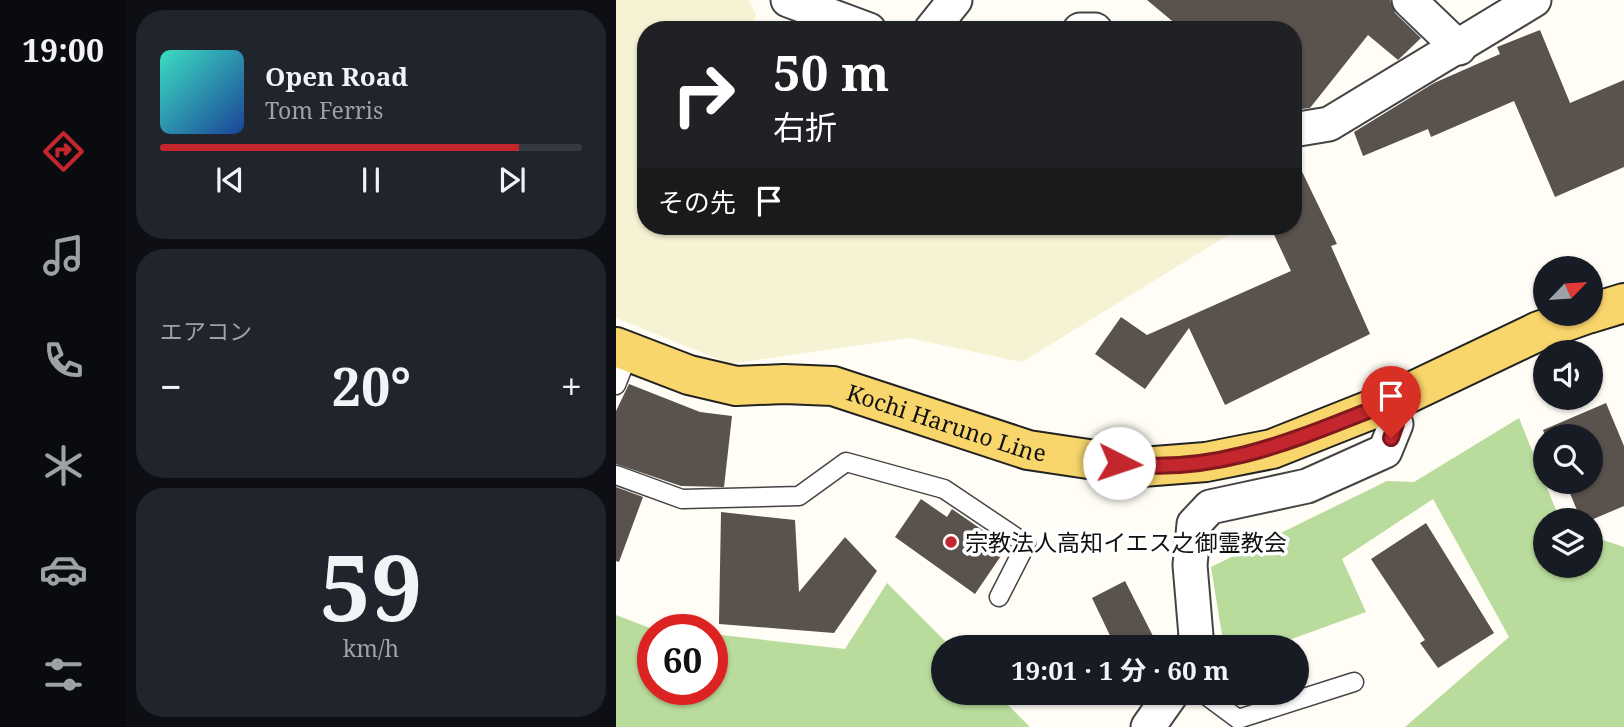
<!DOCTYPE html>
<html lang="ja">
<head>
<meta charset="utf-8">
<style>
  :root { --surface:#171b24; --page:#20242c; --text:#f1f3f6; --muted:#9ea1a6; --line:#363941; --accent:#c4262e }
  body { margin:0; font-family:"Noto Serif","Noto Sans JP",serif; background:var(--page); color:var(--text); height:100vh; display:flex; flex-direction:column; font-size:26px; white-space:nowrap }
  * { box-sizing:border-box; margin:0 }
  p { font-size:23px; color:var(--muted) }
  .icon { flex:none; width:38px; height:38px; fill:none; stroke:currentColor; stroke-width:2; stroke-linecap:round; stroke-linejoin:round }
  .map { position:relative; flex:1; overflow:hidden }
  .panel { display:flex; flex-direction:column; gap:10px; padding:10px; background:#0d0f14; width:490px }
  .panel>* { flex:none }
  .hud { position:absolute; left:21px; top:21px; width:665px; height:214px; border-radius:28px; box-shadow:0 2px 5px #0004; background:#202124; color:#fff; overflow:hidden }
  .needle { width:46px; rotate:65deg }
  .tools { position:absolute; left:917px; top:256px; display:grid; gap:14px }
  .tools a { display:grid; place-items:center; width:70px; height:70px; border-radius:50%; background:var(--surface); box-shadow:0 2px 5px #0004; font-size:35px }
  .speed { position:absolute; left:21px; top:614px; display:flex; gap:14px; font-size:35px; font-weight:700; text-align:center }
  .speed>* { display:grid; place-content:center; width:91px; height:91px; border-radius:50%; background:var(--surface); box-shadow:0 2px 5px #0004; line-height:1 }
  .speed .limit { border:10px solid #d22; background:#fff; color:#111 }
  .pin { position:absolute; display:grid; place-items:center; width:60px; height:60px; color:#fff; margin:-72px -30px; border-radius:50% 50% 50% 0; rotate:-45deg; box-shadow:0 0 7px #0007 }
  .pin .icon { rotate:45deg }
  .me { position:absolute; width:77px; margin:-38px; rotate:94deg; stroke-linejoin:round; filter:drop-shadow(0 0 5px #0008) }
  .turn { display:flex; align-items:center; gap:24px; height:147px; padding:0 21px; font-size:32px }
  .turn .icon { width:91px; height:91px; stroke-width:2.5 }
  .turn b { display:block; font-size:49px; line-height:60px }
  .then { display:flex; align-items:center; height:66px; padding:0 21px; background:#0003; gap:14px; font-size:26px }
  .big { font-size:52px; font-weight:700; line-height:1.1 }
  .panel .widget { flex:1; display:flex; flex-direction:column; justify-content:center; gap:10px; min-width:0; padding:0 24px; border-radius:28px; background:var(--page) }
  .panel .dial { align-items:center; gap:0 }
  .dial b { font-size:91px; line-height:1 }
  .song { display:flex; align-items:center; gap:21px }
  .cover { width:84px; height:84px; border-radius:10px; background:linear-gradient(135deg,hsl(170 70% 55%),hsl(220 70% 35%)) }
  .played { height:7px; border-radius:4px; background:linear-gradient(90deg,var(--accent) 85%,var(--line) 85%) }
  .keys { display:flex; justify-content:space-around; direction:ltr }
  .heat { display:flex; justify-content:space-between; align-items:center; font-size:38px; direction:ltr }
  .trip { position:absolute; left:315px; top:635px; width:378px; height:70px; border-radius:35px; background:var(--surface); box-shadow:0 2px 5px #0004; font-weight:700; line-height:70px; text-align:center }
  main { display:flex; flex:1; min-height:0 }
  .menu { display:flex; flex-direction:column; width:126px; justify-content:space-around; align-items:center; background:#090b0e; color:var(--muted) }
  .menu .icon { width:49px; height:49px }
  .menu .on { color:var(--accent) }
  .menu b { font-size:32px; color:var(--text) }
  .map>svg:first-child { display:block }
  .farmland { fill:#f6f3d4 }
  .forest { fill:#b9dc9c }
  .building { fill:#5a524d }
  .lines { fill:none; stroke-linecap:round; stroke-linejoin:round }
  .lane-casing { stroke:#444; stroke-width:21 }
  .street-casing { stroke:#444; stroke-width:37 }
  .primary-casing { stroke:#222; stroke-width:42 }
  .lane { stroke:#fff; stroke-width:18 }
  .street { stroke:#fff; stroke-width:33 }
  .primary { stroke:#f9d66b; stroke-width:38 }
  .route-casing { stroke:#7f191e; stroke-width:18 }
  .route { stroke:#c4262e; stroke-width:12 }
  .poi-dot { fill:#c4262e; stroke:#fff; stroke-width:2.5 }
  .labels { text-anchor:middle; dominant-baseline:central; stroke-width:7; stroke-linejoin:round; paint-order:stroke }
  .street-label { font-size:23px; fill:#111; stroke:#fff }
  .poi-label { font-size:23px; fill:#111; stroke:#fff; text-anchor:start }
</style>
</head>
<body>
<main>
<nav class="menu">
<b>19:00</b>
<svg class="icon on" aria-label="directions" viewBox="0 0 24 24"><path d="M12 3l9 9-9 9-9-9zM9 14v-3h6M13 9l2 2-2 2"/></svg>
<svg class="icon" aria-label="music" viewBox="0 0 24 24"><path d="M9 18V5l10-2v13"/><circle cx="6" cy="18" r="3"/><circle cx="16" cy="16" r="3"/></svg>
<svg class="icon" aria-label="phone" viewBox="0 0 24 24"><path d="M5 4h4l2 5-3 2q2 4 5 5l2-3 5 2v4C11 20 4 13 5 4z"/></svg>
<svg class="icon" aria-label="climate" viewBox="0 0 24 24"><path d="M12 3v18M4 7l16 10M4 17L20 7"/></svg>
<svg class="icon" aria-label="car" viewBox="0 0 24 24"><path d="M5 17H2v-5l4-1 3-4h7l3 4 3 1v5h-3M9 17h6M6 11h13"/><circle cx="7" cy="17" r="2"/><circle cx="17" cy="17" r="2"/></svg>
<svg class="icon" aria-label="filters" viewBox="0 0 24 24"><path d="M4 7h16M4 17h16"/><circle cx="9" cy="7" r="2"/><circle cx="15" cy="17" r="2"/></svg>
</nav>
<section class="panel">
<div class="widget">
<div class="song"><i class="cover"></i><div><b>Open Road</b><p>Tom Ferris</p></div></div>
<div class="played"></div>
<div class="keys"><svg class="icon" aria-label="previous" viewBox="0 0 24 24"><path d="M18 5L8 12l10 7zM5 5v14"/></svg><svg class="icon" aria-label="pause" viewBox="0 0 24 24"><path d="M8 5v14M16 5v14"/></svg><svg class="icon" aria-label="next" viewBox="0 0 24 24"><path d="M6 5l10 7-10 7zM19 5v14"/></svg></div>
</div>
<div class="widget"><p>エアコン</p>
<div class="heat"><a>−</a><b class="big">20°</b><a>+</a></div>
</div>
<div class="widget dial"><b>59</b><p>km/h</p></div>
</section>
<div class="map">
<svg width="1008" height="727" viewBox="0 0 1008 727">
  <rect width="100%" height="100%" fill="#fffdf5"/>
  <!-- farmland -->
  <polygon class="farmland" points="0,0 132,0 140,14 137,30 30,30 30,226 613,226 617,232 406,362 293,338 114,364 0,318"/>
  <!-- forest -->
  <g class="forest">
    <polygon points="903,418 944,520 929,520 929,565 975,565 975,536 1008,547 1008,727 789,727 893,637 817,499 726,559 750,612 654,647 608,647 595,567 771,481 798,482"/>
    <polygon points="271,583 335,647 327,648 327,693 380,693 414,727 0,727 0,615 34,628 56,630 37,630 37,690 96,690 96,634 229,649"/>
  </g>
  <!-- building -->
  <g class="building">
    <polygon points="531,0 774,0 779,13 805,38 782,60 752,35 694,108 677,110 677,30 567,30"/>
    <polygon points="924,30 954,103 1008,80 1008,167 939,197 898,101 815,137 812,129 747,156 738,132 818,83 884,54 881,47"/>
    <polygon points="677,153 721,244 715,246 754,334 609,405 573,328 529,389 479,354 505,317 531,335 675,271 654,226 677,226"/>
    <polygon points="13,384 84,412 116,416 108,487 65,486 0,464 0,411"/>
    <polygon points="990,403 1008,446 1008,506 975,520 965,520 949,481 975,481 975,436 929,436 927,430"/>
    <polygon points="0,487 27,497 3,562 0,561"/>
    <polygon points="305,499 331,517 336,509 391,547 359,594 279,537"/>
    <polygon points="105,512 179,520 183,592 229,537 261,571 218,633 103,624"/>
    <polygon points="810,523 878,633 822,668 804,643 809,640 755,559"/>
    <polygon points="509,581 538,638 518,648 500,648 476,598"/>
  </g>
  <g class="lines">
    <defs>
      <g id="lane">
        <polyline points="0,385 13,352"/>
        <polyline points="0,475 66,499 183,496 230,462 328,489 410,544 383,597"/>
        <polyline points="587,693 622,719 738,682"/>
      </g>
      <g id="street">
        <polyline points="172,0 253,30"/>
        <polyline points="793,0 843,48"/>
        <polyline points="315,30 339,0"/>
        <polyline points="464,30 479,30"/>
        <polyline points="677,130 713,124 918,0"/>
        <polyline points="576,648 580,636 574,565 578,524 594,507 691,486 769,451 780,424 772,403"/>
        <polyline points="532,727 556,693"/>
      </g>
      <g id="primary">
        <polyline points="975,313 1008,303"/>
        <path id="s1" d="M0 347 73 375 120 386 168 384 217 386 412 450 526 467 590 462 656 449 772 403 923 331 974 313"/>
      </g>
    </defs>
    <!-- lane casing -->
    <use href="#lane" class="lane-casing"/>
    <!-- street casing -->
    <use href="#street" class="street-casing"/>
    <!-- primary casing -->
    <use href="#primary" class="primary-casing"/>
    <!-- lane -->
    <use href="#lane" class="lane"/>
    <!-- street -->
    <use href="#street" class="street"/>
    <!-- primary -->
    <use href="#primary" class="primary"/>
  </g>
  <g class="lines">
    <defs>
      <path id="route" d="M503 463C599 477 685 437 772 403L780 424 775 438"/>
    </defs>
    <!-- route casing -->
    <use href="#route" class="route-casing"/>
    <!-- route -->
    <use href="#route" class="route"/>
  </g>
  <!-- markers -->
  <circle class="poi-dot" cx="335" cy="542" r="7"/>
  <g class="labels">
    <!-- street labels -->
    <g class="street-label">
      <text stroke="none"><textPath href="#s1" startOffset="343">Kochi Haruno Line</textPath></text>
    </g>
    <!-- poi labels -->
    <g class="poi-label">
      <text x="349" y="542">宗教法人高知イエス之御霊教会</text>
    </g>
  </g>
</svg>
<div class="tools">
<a><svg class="needle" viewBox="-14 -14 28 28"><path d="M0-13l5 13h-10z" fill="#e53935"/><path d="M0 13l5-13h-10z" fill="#9ea1a6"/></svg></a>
<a><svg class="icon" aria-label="sound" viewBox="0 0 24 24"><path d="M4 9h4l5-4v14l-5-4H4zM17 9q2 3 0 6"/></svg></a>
<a><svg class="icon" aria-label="search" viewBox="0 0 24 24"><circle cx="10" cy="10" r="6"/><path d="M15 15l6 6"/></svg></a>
<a><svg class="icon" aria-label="layers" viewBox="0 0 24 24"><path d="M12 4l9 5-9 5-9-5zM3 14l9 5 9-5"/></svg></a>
</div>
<div class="speed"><div class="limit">60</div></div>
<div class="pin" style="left:775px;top:438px;background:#d93025"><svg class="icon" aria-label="arrive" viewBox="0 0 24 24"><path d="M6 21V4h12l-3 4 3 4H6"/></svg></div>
<svg class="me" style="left:503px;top:463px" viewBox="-20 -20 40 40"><circle r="19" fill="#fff"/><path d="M0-13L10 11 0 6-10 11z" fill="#c4262e"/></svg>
<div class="trip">19:01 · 1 分 · 60 m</div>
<div class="hud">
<div class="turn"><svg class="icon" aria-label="right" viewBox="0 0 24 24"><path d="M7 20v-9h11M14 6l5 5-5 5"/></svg><div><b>50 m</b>右折</div></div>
<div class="then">その先<svg class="icon" aria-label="arrive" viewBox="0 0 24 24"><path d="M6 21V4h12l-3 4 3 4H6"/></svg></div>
</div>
</div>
</main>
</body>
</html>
